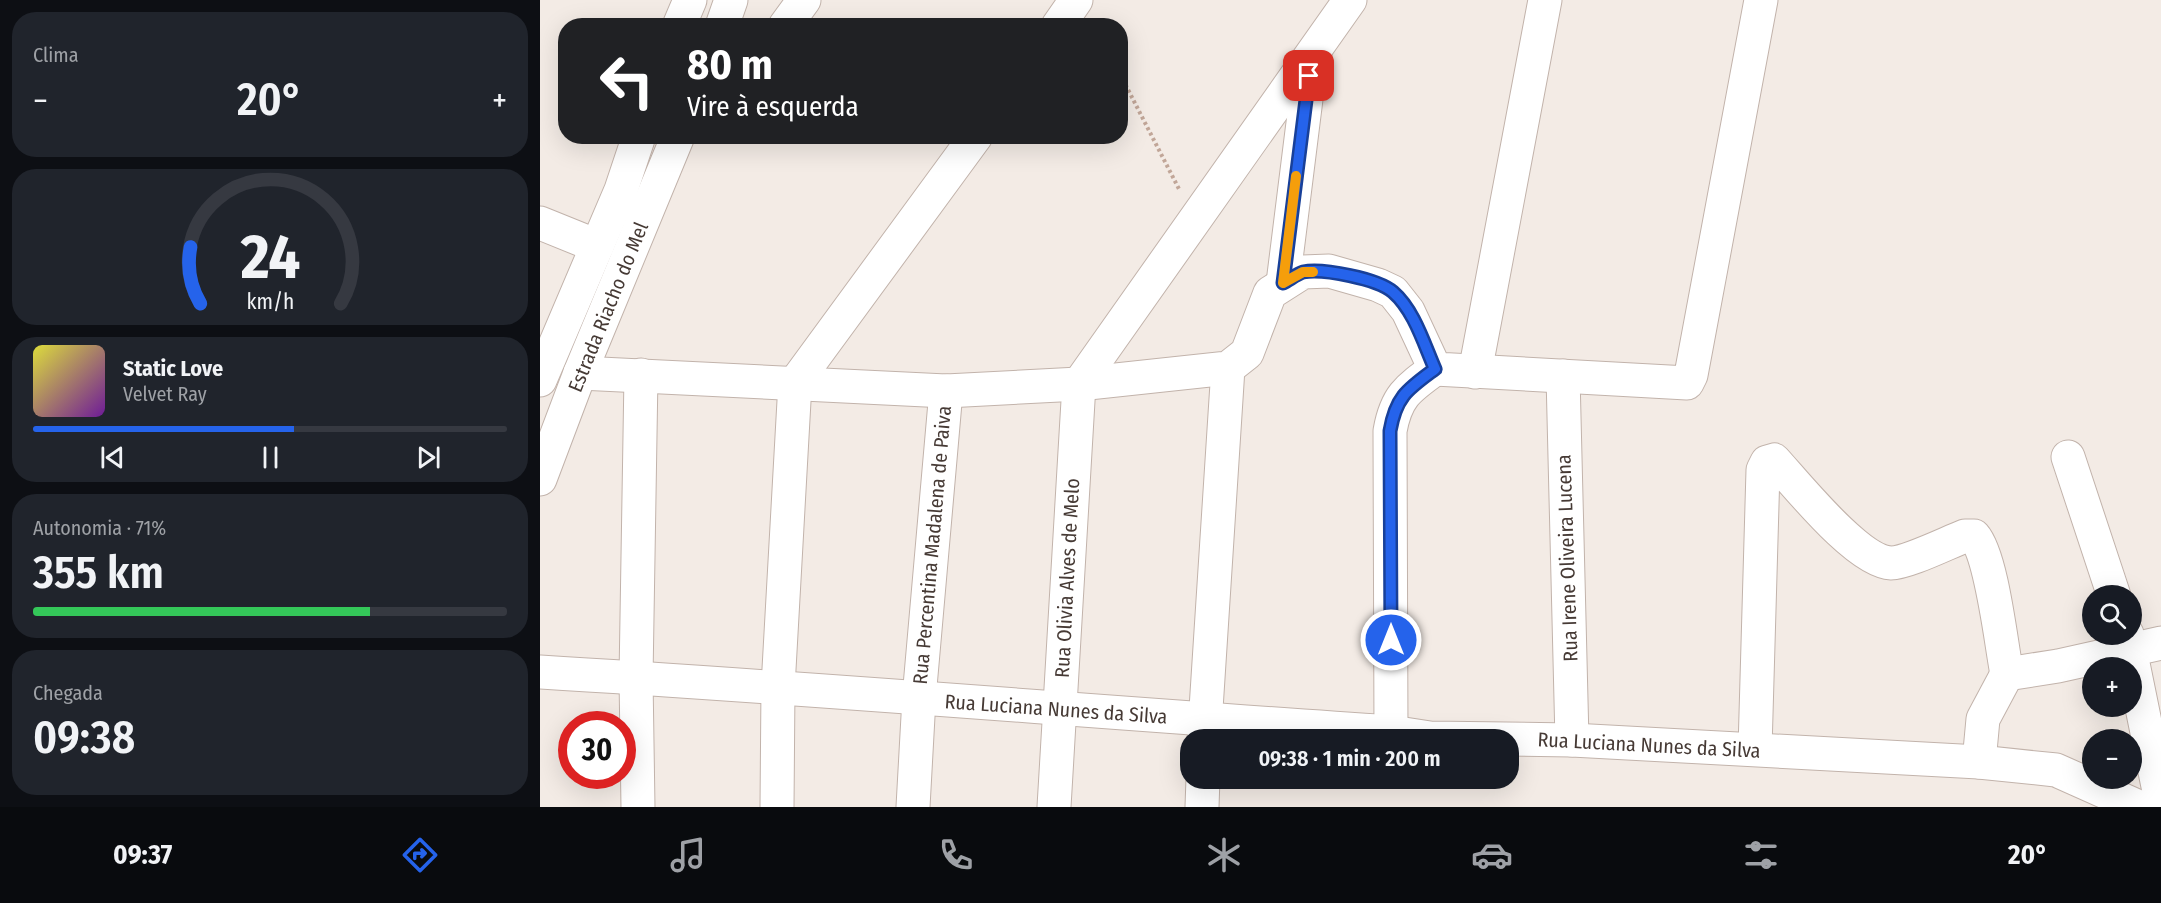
<!DOCTYPE html>
<html lang="pt">
<head>
<meta charset="utf-8">
<style>
  :root { --surface:#171b24; --page:#20242c; --text:#f1f3f6; --muted:#9ea1a6; --line:#363941; --accent:#2563eb }
  body { margin:0; font-family:"Fira Sans Condensed",sans-serif; background:var(--page); color:var(--text); height:100vh; display:flex; flex-direction:column; font-size:22px; white-space:nowrap }
  * { box-sizing:border-box; margin:0 }
  p { font-size:20px; color:var(--muted) }
  .icon { flex:none; width:33px; height:33px; fill:none; stroke:currentColor; stroke-width:2; stroke-linecap:round; stroke-linejoin:round }
  .map { position:relative; flex:1; overflow:hidden }
  .side { display:flex; flex-direction:column; gap:12px; padding:12px; background:#0d0f14; width:540px }
  .side>* { flex:none }
  .guide { position:absolute; left:18px; top:18px; width:570px; height:126px; border-radius:24px; box-shadow:0 6px 24px #0002; background:#202124; color:#fff; overflow:hidden }
  .tools { position:absolute; left:1542px; top:585px; display:grid; gap:12px }
  .tools a { display:grid; place-items:center; width:60px; height:60px; border-radius:50%; background:var(--surface); box-shadow:0 6px 24px #0002; font-size:30px }
  .speed { position:absolute; left:18px; top:711px; display:flex; gap:12px; font-size:30px; font-weight:700; text-align:center }
  .speed>* { display:grid; place-content:center; width:78px; height:78px; border-radius:50%; background:var(--surface); box-shadow:0 6px 24px #0002; line-height:1 }
  .speed .limit { border:9px solid #d22; background:#fff; color:#111 }
  .pin { position:absolute; display:grid; place-items:center; width:51px; height:51px; color:#fff; margin:-26px; border-radius:12px; box-shadow:0 3px 9px #0006 }
  .me { position:absolute; width:66px; margin:-33px; rotate:0deg; stroke-linejoin:round; filter:drop-shadow(0 0 4px #0008) }
  .turn { display:flex; align-items:center; gap:21px; height:126px; padding:0 30px; font-size:27px }
  .turn .icon { width:78px; height:78px; stroke-width:2.5 }
  .turn b { display:block; font-size:42px; line-height:51px }
  .big { font-size:45px; font-weight:600; line-height:1.1 }
  .side .tile { flex:1; display:flex; flex-direction:column; justify-content:center; gap:9px; min-width:0; padding:0 21px; border-radius:24px; background:var(--page) }
  .side .dial { align-items:center; gap:0 }
  .dial svg { height:156px; overflow:visible; fill:none; stroke:var(--line); stroke-width:7; stroke-linecap:round; text-anchor:middle }
  .dial text { fill:var(--text); stroke:none }
  .song { display:flex; align-items:center; gap:18px }
  .cover { width:72px; height:72px; border-radius:9px; background:linear-gradient(135deg,hsl(60 70% 55%),hsl(280 70% 35%)) }
  .played { height:6px; border-radius:3px; background:linear-gradient(90deg,var(--accent) 55%,var(--line) 55%) }
  .keys { display:flex; justify-content:space-around; direction:ltr }
  .heat { display:flex; justify-content:space-between; align-items:center; font-size:33px; direction:ltr }
  .charge { height:9px; border-radius:4px; background:linear-gradient(90deg,#34c759 71%,var(--line) 0) }
  .trip { position:absolute; left:640px; top:729px; width:339px; height:60px; border-radius:24px; background:var(--surface); box-shadow:0 6px 24px #0002; font-weight:600; line-height:60px; text-align:center }
  .dock { display:flex; height:96px; justify-content:space-around; align-items:center; background:#090b0e; color:var(--muted) }
  .dock .icon { width:42px; height:42px }
  .dock .current { color:var(--accent) }
  .dock b { font-size:27px; color:var(--text) }
  main { display:flex; flex:1; min-height:0 }
  .map>svg:first-child { display:block }
  .lines { fill:none; stroke-linecap:round; stroke-linejoin:round }
  .minor-casing { stroke:#c2b3ab; stroke-width:35 }
  .path { stroke:#c1a698; stroke-width:4; stroke-dasharray:3 3; stroke-linecap:butt }
  .minor { stroke:#fff; stroke-width:33 }
  .route-casing { stroke:#184099; stroke-width:15 }
  .route { stroke:#2563eb; stroke-width:10 }
  .slow { stroke:#f59e0b; stroke-width:10 }
  .labels { text-anchor:middle; dominant-baseline:central; stroke-width:5; stroke-linejoin:round; paint-order:stroke }
  .street-label { font-size:20px; fill:#463a35; stroke:#fff }
</style>
</head>
<body>
<main>
<section class="side">
<div class="tile"><p>Clima</p>
<div class="heat"><a>−</a><b class="big">20°</b><a>+</a></div>
</div>
<div class="tile dial"><svg viewBox="0 0 100 80">
<path d="M14 69A42 42 0 1 1 86 69"/>
<path d="M14 69A42 42 0 0 1 9 40" stroke="#2563eb"/>
<text x="50" y="56" font-size="32" font-weight="700">24</text>
<text x="50" y="72" font-size="11">km/h</text>
</svg></div>
<div class="tile">
<div class="song"><i class="cover"></i><div><b>Static Love</b><p>Velvet Ray</p></div></div>
<div class="played"></div>
<div class="keys"><svg class="icon" aria-label="previous" viewBox="0 0 24 24"><path d="M18 5L8 12l10 7zM5 5v14"/></svg><svg class="icon" aria-label="pause" viewBox="0 0 24 24"><path d="M8 5v14M16 5v14"/></svg><svg class="icon" aria-label="next" viewBox="0 0 24 24"><path d="M6 5l10 7-10 7zM19 5v14"/></svg></div>
</div>
<div class="tile"><p>Autonomia · 71%</p><b class="big">355 km</b><div class="charge"></div></div>
<div class="tile"><p>Chegada</p><b class="big">09:38</b></div>
</section>
<div class="map">
<svg width="1621" height="807" viewBox="0 0 1621 807">
  <rect width="100%" height="100%" fill="#f3ebe5"/>
  <g class="lines">
    <defs>
      <g id="minor">
        <polyline points="139,26 150,0"/>
        <polyline points="182,26 191,0"/>
        <polyline points="245,26 264,0"/>
        <polyline points="518,26 536,0"/>
        <polyline points="0,223 57,246"/>
        <polyline points="743,283 771,59"/>
        <polyline points="935,372 1005,0"/>
        <polyline points="40,373 406,391 539,384 688,368 707,353 730,293 763,272 789,271 838,285 853,292 868,311 895,369 1147,383 1151,375 1221,0"/>
        <polyline points="1023,376 1032,740"/>
        <polyline points="0,380 81,190 99,136"/>
        <polyline points="1528,457 1574,596"/>
        <polyline points="0,479 40,373 138,136"/>
        <polyline points="1587,634 1621,801"/>
        <path d="M0 672C284 689 567 713 851 732L890 738 1032 740 1439 762 1516 770 1599 807"/>
        <polyline points="1467,674 1518,666 1621,643"/>
        <path d="M851 732 850 431C856 397 867 389 895 369"/>
        <polyline points="664,740 688,368"/>
        <path d="M1215 749 1223 470 1227 462 1234 460C1257 485 1318 562 1351 563 1367 563 1409 542 1425 536H1434C1452 556 1461 644 1467 674"/>
        <polyline points="1439,762 1443,719 1467,674"/>
        <polyline points="98,807 96,678 101,375"/>
        <polyline points="237,807 238,687 255,383 436,136"/>
        <polyline points="373,807 379,698 406,391"/>
        <polyline points="514,807 539,384 810,0"/>
        <polyline points="662,807 663,778"/>
      </g>
    </defs>
    <!-- minor casing -->
    <use href="#minor" class="minor-casing"/>
    <!-- path -->
    <polyline class="path" points="580,74 640,191"/>
    <!-- minor -->
    <use href="#minor" class="minor"/>
  </g>
  <g class="lines">
    <defs>
      <path id="route" d="M769 76 743 283C749 280 757 274 763 272 783 268 838 279 853 292 874 310 884 344 895 369 868 389 856 396 850 431L851 640"/>
    </defs>
    <!-- route casing -->
    <use href="#route" class="route-casing"/>
    <!-- route -->
    <use href="#route" class="route"/>
    <!-- slow -->
    <polyline class="slow" points="756,176 743,283 763,272 773,272"/>
  </g>
  <g class="labels">
    <!-- street labels -->
    <g class="street-label">
      <text transform="translate(68 307) rotate(-68)">Estrada Riacho do Mel</text>
      <text transform="translate(392 545) rotate(-85)">Rua Percentina Madalena de Paiva</text>
      <text transform="translate(1027 558) rotate(-92)">Rua Irene Oliveira Lucena</text>
      <text transform="translate(527 578) rotate(-87)">Rua Olivia Alves de Melo</text>
      <text transform="translate(516 709) rotate(4)">Rua Luciana Nunes da Silva</text>
      <text transform="translate(1109 745) rotate(3)">Rua Luciana Nunes da Silva</text>
    </g>
  </g>
</svg>
<div class="tools">
<a><svg class="icon" aria-label="search" viewBox="0 0 24 24"><circle cx="10" cy="10" r="6"/><path d="M15 15l6 6"/></svg></a>
<a>+</a>
<a>−</a>
</div>
<div class="speed"><div class="limit">30</div></div>
<div class="pin" style="left:769px;top:76px;background:#d93025"><svg class="icon" aria-label="arrive" viewBox="0 0 24 24"><path d="M6 21V4h12l-3 4 3 4H6"/></svg></div>
<svg class="me" style="left:851px;top:640px" viewBox="-20 -20 40 40"><circle r="17" fill="#2563eb" stroke="#fff" stroke-width="3"/><path d="M0-11L8 9 0 5-8 9z" fill="#fff"/></svg>
<div class="trip">09:38 · 1 min · 200 m</div>
<div class="guide">
<div class="turn"><svg class="icon" aria-label="left" viewBox="0 0 24 24"><path d="M17 20v-9H6M10 6l-5 5 5 5"/></svg><div><b>80 m</b>Vire à esquerda</div></div>
</div>
</div>
</main>
<nav class="dock">
<b>09:37</b>
<svg class="icon current" aria-label="directions" viewBox="0 0 24 24"><path d="M12 3l9 9-9 9-9-9zM9 14v-3h6M13 9l2 2-2 2"/></svg>
<svg class="icon" aria-label="music" viewBox="0 0 24 24"><path d="M9 18V5l10-2v13"/><circle cx="6" cy="18" r="3"/><circle cx="16" cy="16" r="3"/></svg>
<svg class="icon" aria-label="phone" viewBox="0 0 24 24"><path d="M5 4h4l2 5-3 2q2 4 5 5l2-3 5 2v4C11 20 4 13 5 4z"/></svg>
<svg class="icon" aria-label="climate" viewBox="0 0 24 24"><path d="M12 3v18M4 7l16 10M4 17L20 7"/></svg>
<svg class="icon" aria-label="car" viewBox="0 0 24 24"><path d="M5 17H2v-5l4-1 3-4h7l3 4 3 1v5h-3M9 17h6M6 11h13"/><circle cx="7" cy="17" r="2"/><circle cx="17" cy="17" r="2"/></svg>
<svg class="icon" aria-label="filters" viewBox="0 0 24 24"><path d="M4 7h16M4 17h16"/><circle cx="9" cy="7" r="2"/><circle cx="15" cy="17" r="2"/></svg>
<b>20°</b>
</nav>
</body>
</html>
